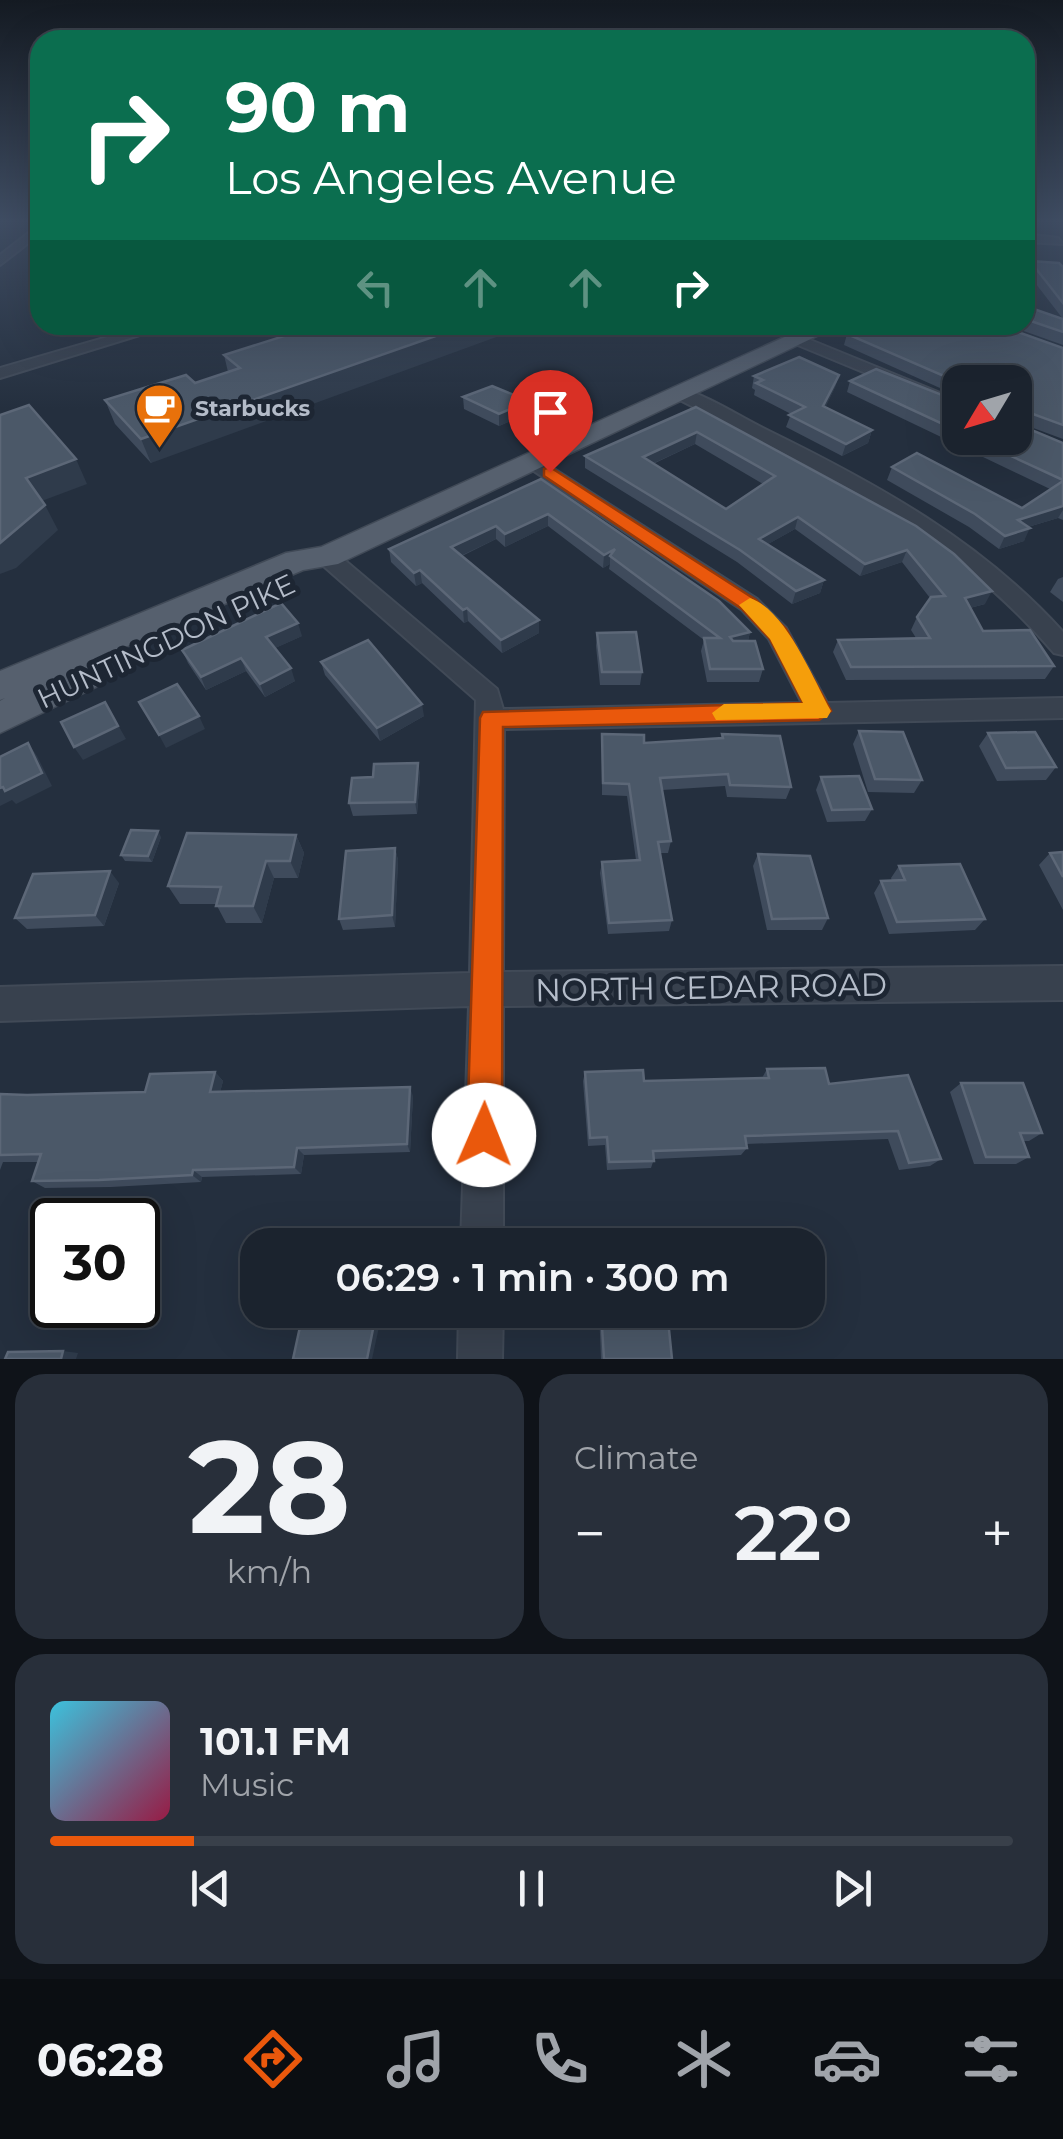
<!DOCTYPE html>
<html lang="en">
<head>
<meta charset="utf-8">
<style>
  :root { --surface:#1b232e; --page:#282f3a; --text:#f1f3f6; --muted:#a0a4aa; --line:#39404a; --accent:#ea580c }
  body { margin:0; font-family:Montserrat,sans-serif; background:var(--page); color:var(--text); height:100vh; display:flex; flex-direction:column; font-size:38px; white-space:nowrap }
  * { box-sizing:border-box; margin:0 }
  p { font-size:32px; color:var(--muted) }
  .icon { flex:none; width:55px; height:55px; fill:none; stroke:currentColor; stroke-width:2; stroke-linecap:round; stroke-linejoin:round }
  .map { position:relative; height:1359px; overflow:hidden }
  .sheet { display:flex; flex-direction:column; gap:15px; padding:15px; background:#0f1319; flex:1 }
  .sheet>* { flex:none }
  .hud { position:absolute; left:30px; top:30px; width:1005px; height:305px; border-radius:30px; box-shadow:0 10px 40px #0002,0 0 0 2px var(--line); background:#0b6e4f; color:#fff; overflow:hidden }
  .needle { width:65px; rotate:232deg }
  .tools { position:absolute; left:942px; top:365px; display:grid; gap:20px }
  .tools a { display:grid; place-items:center; width:90px; height:90px; border-radius:20px; background:var(--surface); box-shadow:0 10px 40px #0002,0 0 0 2px var(--line); font-size:50px }
  .speed { position:absolute; left:30px; top:1198px; display:flex; gap:20px; font-size:50px; font-weight:700; text-align:center }
  .speed>* { display:grid; place-content:center; width:130px; height:130px; border-radius:50%; background:var(--surface); box-shadow:0 10px 40px #0002,0 0 0 2px var(--line); line-height:1 }
  .speed .limit { border:5px solid #111; border-radius:15px; background:#fff; color:#111 }
  .pin { position:absolute; display:grid; place-items:center; width:85px; height:85px; color:#fff; margin:-102px -42px; border-radius:50% 50% 50% 0; rotate:-45deg; box-shadow:0 0 10px #0007 }
  .pin .icon { rotate:45deg }
  .me { position:absolute; width:110px; margin:-55px; rotate:1deg; stroke-linejoin:round; filter:drop-shadow(0 0 8px #0008) }
  .turn { display:flex; align-items:center; gap:35px; height:210px; padding:0 30px; font-size:45px }
  .turn .icon { width:130px; height:130px; stroke-width:2.5 }
  .turn b { display:block; font-size:70px; line-height:85px }
  .lanes { display:flex; align-items:center; height:95px; padding:0 30px; background:#0003; justify-content:center; gap:50px; direction:ltr }
  .lanes .off { opacity:.35 }
  .big { font-size:75px; font-weight:600; line-height:1.1 }
  .sheet .tile { flex:1; display:flex; flex-direction:column; justify-content:center; gap:15px; min-width:0; padding:0 35px; border-radius:30px; background:var(--page) }
  .sheet .dial { align-items:center; gap:0 }
  .dial b { font-size:130px; line-height:1 }
  .song { display:flex; align-items:center; gap:30px }
  .cover { width:120px; height:120px; border-radius:15px; background:linear-gradient(135deg,hsl(190 70% 55%),hsl(340 70% 35%)) }
  .played { height:10px; border-radius:5px; background:linear-gradient(90deg,var(--accent) 15%,var(--line) 15%) }
  .keys { display:flex; justify-content:space-around; direction:ltr }
  .heat { display:flex; justify-content:space-between; align-items:center; font-size:55px; direction:ltr }
  .sheet .tiles { flex:1; display:grid; gap:15px; grid-template-columns:1fr 1fr }
  .tile:last-child { grid-column:span 2 }
  .trip { position:absolute; left:240px; top:1228px; width:585px; height:100px; border-radius:30px; background:var(--surface); box-shadow:0 10px 40px #0002,0 0 0 2px var(--line); font-weight:600; line-height:100px; text-align:center }
  .tab-bar { display:flex; height:160px; justify-content:space-around; align-items:center; background:#0b0e12; color:var(--muted) }
  .tab-bar .icon { width:70px; height:70px }
  .tab-bar .selected { color:var(--accent) }
  .tab-bar b { font-size:45px; color:var(--text) }
  .map>svg:first-child { display:block }
  .lines { fill:none; stroke-linecap:round; stroke-linejoin:round }
  .minor-casing { stroke:#414a57; stroke-width:4 }
  .primary-casing { stroke:#414a57; stroke-width:3 }
  .minor { fill:#38414e; fill-rule:evenodd }
  .primary { fill:#56606e; fill-rule:evenodd }
  .wall { fill:#3f4b5c; fill-rule:evenodd }
  .shaded-wall { fill:#2f3b4b }
  .building { fill:#4b5868; stroke:#5c6777; stroke-width:2.5; fill-rule:evenodd }
  .route { fill:#ea580c; stroke:#983908; stroke-width:2.5 }
  .slow { fill:#f59e0b }
  .labels { text-anchor:middle; dominant-baseline:central; stroke-width:10; stroke-linejoin:round; paint-order:stroke }
  .far-poi-label { font-size:22px; font-weight:bold; fill:#b4bcc9; stroke:#1d2633; text-anchor:start }
  .street-label { font-size:28px; fill:#b4bcc9; stroke:#1d2633 }
  .near-street-label { font-size:32px; fill:#b4bcc9; stroke:#1d2633 }
</style>
</head>
<body>
<div class="map">
<svg width="1063" height="1359" viewBox="0 0 1063 1359">
  <rect width="100%" height="100%" fill="#242f3e"/>
  <g class="lines">
    <defs>
      <g id="minor">
        <polygon points="40,224 40,234 0,265 0,255"/>
        <polygon points="1025,234 1058,238 1063,244 1025,242"/>
        <polygon points="149,325 172,325 0,378 0,368"/>
        <polygon points="793,337 803,337 960,401 960,412 793,343"/>
        <path d="M680 388C711 397 740 417 769 431 877 484 981 541 1063 632V655L1054 653C945 526 820 472 674 397L672 393Z"/>
        <polygon points="532,455 757,599 786,628 827,703 1063,698 1063,718 504,729 503,972 1063,966 1063,1000 503,1006 503,1245 461,1245 469,1006 0,1021 0,987 470,973 476,700 319,562 316,557 319,552 335,552 497,689 503,709 802,703 769,639 741,609 525,465 523,461"/>
        <polygon points="459,1310 503,1310 502,1359 458,1359"/>
      </g>
      <polygon id="primary" points="811,325 840,325 338,564 303,570 86,664 96,667 102,677 96,687 0,733 0,701 5,698 0,700 0,671 286,553 321,547"/>
    </defs>
    <!-- minor casing -->
    <use href="#minor" class="minor-casing"/>
    <!-- primary casing -->
    <use href="#primary" class="primary-casing"/>
    <!-- minor -->
    <use href="#minor" class="minor"/>
    <!-- primary -->
    <use href="#primary" class="primary"/>
  </g>
  <!-- wall -->
  <g class="wall">
    <polygon points="1030,261 1063,267 1063,345 1007,325 1025,325 1025,306 1063,319 1026,271"/>
    <polygon points="319,325 151,463 115,424 105,400 195,383 228,372 224,355"/>
    <polygon points="847,334 1063,348 1063,439 1017,422 1017,424 1063,443 1063,520 1058,518 1028,527 1024,541 999,549 969,527 887,480 892,467 1022,508 1050,489 847,392 850,381 960,402 960,438 1015,438 1015,382 960,382 960,397 844,345"/>
    <polygon points="839,375 835,387 825,407 872,430 868,443 842,456 786,427 791,414 754,395 755,390 752,388 754,376"/>
    <polygon points="463,397 529,413 499,426 464,409"/>
    <path d="M696 407 985 604 970 608 983 631 1054 666 1045 679 846 680 833 652 838 640 916 638 911 630 917 617 930 598 902 562 860 576 795 529 768 544 824 580 820 593 792 604 737 562 585 468V456ZM695 444 763 484 726 509 653 464Z"/>
    <polygon points="541,479 750,632 748,641 763,669 759,682 707,682 701,651 704,640 609,569 610,564 603,568 548,526 505,547 496,539 462,556 539,620 539,633 502,653 468,621 464,623 422,583 416,586 391,562 389,549"/>
    <polygon points="1063,577 1063,602 1050,592 1058,579"/>
    <polygon points="597,633 642,672 640,685 600,685 596,646"/>
    <polygon points="302,636 275,648 295,681 265,697 246,671 206,690 188,663 182,650"/>
    <polygon points="321,662 424,716 380,741 325,675"/>
    <polygon points="859,731 922,780 914,793 868,792 853,744"/>
    <polygon points="988,733 1056,767 1046,780 997,781 979,746"/>
    <polygon points="602,734 644,743 721,739 722,734 791,787 786,799 727,797 725,786 662,790 671,841 668,853 660,853 672,920 669,931 608,934 600,873 602,862 636,860 627,796 602,795"/>
    <polygon points="418,763 420,775 417,814 353,816 349,803 373,777"/>
    <polygon points="821,777 872,809 865,821 827,822 816,790"/>
    <polygon points="296,835 304,853 298,878 274,878 262,923 226,923 216,904 180,904 168,886"/>
    <polygon points="161,837 152,862 125,861 121,855"/>
    <polygon points="395,848 398,860 395,927 343,930 339,919"/>
    <polygon points="1063,852 1063,910 1039,865 1050,853"/>
    <polygon points="758,854 828,918 822,930 767,930 753,866"/>
    <polygon points="899,866 985,919 975,930 889,934 874,893 881,881 892,881 891,878"/>
    <polygon points="119,883 104,926 27,929 15,918"/>
    <polygon points="767,1069 829,1084 941,1159 930,1166 899,1170 888,1139 746,1144 747,1148 741,1155 654,1159 651,1168 607,1170 605,1145 588,1146 583,1081 585,1072 644,1081 762,1078"/>
    <polygon points="215,1072 223,1081 220,1092 413,1096 410,1152 304,1155 301,1174 202,1177 201,1182 111,1187 45,1188 32,1181 38,1162 3,1162 0,1170 0,1094 27,1095 145,1092"/>
    <polygon points="961,1083 1042,1133 1029,1141 1023,1141 1029,1157 1016,1164 974,1164 950,1092"/>
    <polygon points="599,1310 667,1310 672,1359 601,1359"/>
  </g>
  <!-- shaded-wall -->
  <g class="shaded-wall">
    <polygon points="467,325 529,325 151,463 141,439"/>
    <polygon points="839,375 835,387 820,419 823,406"/>
    <polygon points="529,401 529,413 499,426 499,414"/>
    <polygon points="872,430 868,443 842,456 846,444"/>
    <polygon points="697,432 695,444 641,469 643,457"/>
    <polygon points="76,459 87,484 39,502 26,478"/>
    <polygon points="45,505 58,530 16,568 0,574 0,543"/>
    <polygon points="1063,506 1063,510 1058,518 1011,532 1018,520"/>
    <polygon points="548,514 548,526 505,547 505,534"/>
    <polygon points="798,517 795,529 756,551 759,539"/>
    <polygon points="496,526 496,539 452,560 451,547"/>
    <polygon points="1030,528 1024,541 999,549 1005,536"/>
    <polygon points="615,549 610,556 610,564 603,568 604,555"/>
    <polygon points="907,550 902,562 860,576 865,564"/>
    <polygon points="420,570 422,583 416,586 414,573"/>
    <polygon points="824,580 820,593 792,604 796,591"/>
    <polygon points="992,591 985,604 958,611 965,598"/>
    <polygon points="467,608 468,621 464,623 463,610"/>
    <polygon points="539,620 539,633 502,653 501,640"/>
    <polygon points="298,623 302,636 271,650 266,637"/>
    <polygon points="750,632 747,645 727,650 730,637"/>
    <polygon points="241,658 246,671 206,690 201,677"/>
    <polygon points="291,668 295,681 265,697 260,684"/>
    <polygon points="105,702 126,739 83,760 74,747"/>
    <polygon points="422,704 424,716 380,741 377,728"/>
    <polygon points="199,716 205,729 166,748 159,735"/>
    <polygon points="28,743 37,756 52,786 16,804 12,800 0,806 0,788 3,787"/>
    <polygon points="418,763 420,775 417,814 415,802"/>
    <polygon points="158,831 161,837 152,862 148,856"/>
    <polygon points="296,835 304,853 298,878 290,861"/>
    <polygon points="395,848 398,860 395,927 392,915"/>
    <polygon points="266,861 274,878 262,923 253,906"/>
    <polygon points="110,871 119,883 104,926 95,915"/>
    <polygon points="215,1072 223,1081 218,1101 210,1092"/>
    <polygon points="410,1087 413,1096 410,1152 407,1144"/>
    <polygon points="297,1148 304,1155 301,1174 294,1167"/>
    <polygon points="193,1170 202,1177 201,1182 192,1175"/>
    <polygon points="374,1324 379,1327 372,1359 367,1359"/>
    <polygon points="63,1351 78,1353 76,1359 61,1359"/>
  </g>
  <!-- building -->
  <g class="building">
    <polygon points="1030,261 1059,263 1063,267 1063,303"/>
    <polygon points="1025,306 1063,319 1063,332 1025,319"/>
    <polygon points="319,325 325,330 340,325 467,325 141,439 105,400 186,375 195,383 240,368 224,355"/>
    <polygon points="867,325 998,325 1063,348 1063,425 1022,410 1017,413 1017,424 1063,443 1063,480 972,438 1015,438 1015,382 960,383 847,334"/>
    <polygon points="799,357 839,375 823,406 872,430 846,444 789,415 805,407 756,383 763,380 754,376"/>
    <polygon points="876,369 960,402 960,432 850,381"/>
    <polygon points="492,386 529,401 499,414 463,397"/>
    <polygon points="29,405 76,459 26,478 45,505 0,543 0,415"/>
    <path d="M696 407 916 526 954 554 992 591 965 598 983 631 1030 630 1054 666 851 667 838 640 930 638 917 617 931 597 945 596 907 550 865 564 798 517 759 539 824 580 796 591 740 550 585 456ZM697 432 775 476 726 509 643 457Z"/>
    <polygon points="917,453 1022,508 1063,481 1063,506 1018,520 1030,528 1005,536 975,514 892,467"/>
    <polygon points="541,479 719,601 750,632 730,637 733,641 755,641 763,669 710,669 704,638 720,638 610,556 615,549 604,555 548,514 505,534 496,526 451,547 539,620 501,640 467,608 463,610 420,570 414,573 389,549"/>
    <polygon points="281,603 298,623 266,637 291,668 260,684 241,658 201,677 182,650"/>
    <polygon points="636,632 642,672 602,672 597,633"/>
    <polygon points="368,640 422,704 377,728 321,662"/>
    <polygon points="177,684 199,716 159,735 139,702"/>
    <polygon points="105,702 118,726 74,747 61,722"/>
    <polygon points="859,731 903,732 922,780 875,779"/>
    <polygon points="1035,732 1056,767 1006,768 988,733"/>
    <polygon points="602,734 644,735 644,743 723,738 722,734 780,736 791,787 730,785 728,774 660,778 671,841 658,842 672,920 609,923 602,862 640,860 629,784 603,783"/>
    <polygon points="28,743 42,773 5,791 3,787 0,788 0,757"/>
    <polygon points="418,763 415,802 349,803 352,778 373,777 374,764"/>
    <polygon points="859,776 872,809 832,810 821,777"/>
    <polygon points="131,830 158,831 148,856 121,855"/>
    <polygon points="187,833 296,835 290,861 266,861 253,906 216,906 221,887 168,886"/>
    <polygon points="395,848 392,915 339,919 346,851"/>
    <polygon points="1063,852 1063,877 1050,853"/>
    <polygon points="758,854 810,856 828,918 772,919"/>
    <polygon points="960,864 985,919 897,922 881,881 905,880 899,866"/>
    <polygon points="110,871 95,915 15,918 33,874"/>
    <polygon points="825,1068 829,1084 908,1075 941,1159 909,1163 898,1131 745,1136 747,1148 653,1151 654,1161 609,1162 607,1137 590,1138 585,1072 643,1070 644,1081 769,1078 767,1069"/>
    <polygon points="215,1072 210,1092 410,1087 407,1144 297,1148 294,1167 193,1170 192,1175 99,1180 32,1181 41,1154 0,1155 0,1094 27,1095 145,1092 150,1074"/>
    <polygon points="961,1083 1023,1083 1042,1133 1020,1133 1029,1157 986,1157"/>
    <polygon points="601,1310 667,1310 672,1359 604,1359"/>
    <polygon points="303,1313 374,1324 367,1359 293,1359"/>
    <polygon points="63,1351 61,1359 5,1359 8,1352"/>
  </g>
  <!-- sky -->
  <linearGradient id="sky" x2="0" y2="1"><stop stop-color="#141a22"/><stop offset="0.54" stop-color="#3f4d63"/><stop offset="1" stop-color="#3f4d63" stop-opacity="0"/></linearGradient>
  <rect width="1063" height="409" fill="url(#sky)"/>
  <!-- route -->
  <polygon class="route" points="550,467 756,600 786,629 831,711 819,720 503,727 502,1135 497,1148 484,1153 472,1148 467,1135 480,718 483,712 803,703 770,639 742,609 544,476 544,469"/>
  <!-- slow -->
  <path class="slow" d="M750 598C786 610 813 679 831 711L827 718 716 720 712 713 724 704 803 703 770 639 739 605Z"/>
  <!-- icons -->
  <defs>
    <symbol id="cafe-pin" viewBox="-11 -11 22 30"><path d="M0 17L-7.5 6A9.5 9.5 0 1 1 7.5 6Z" fill="#e8710a" stroke="#1d2633"/><path d="M-5.5-4.5H6V0H3Q3 3.5 0 3.5H-2.5Q-5.5 3.5-5.5 0ZM3-3.2v2h1.7v-2ZM-6 4.5H4V6H-6Z" fill="#fff"/></symbol>
  </defs>
  <g fill-rule="evenodd">
    <use href="#cafe-pin" x="132" y="380" width="55" height="75"/>
  </g>
  <g class="labels">
    <!-- far-poi labels -->
    <g class="far-poi-label">
      <text x="195" y="408">Starbucks</text>
    </g>
    <!-- street labels -->
    <g class="street-label">
      <text transform="translate(166 641) rotate(-25)">HUNTINGDON PIKE</text>
    </g>
    <!-- near-street labels -->
    <g class="near-street-label">
      <text transform="translate(711 987) rotate(-1)">NORTH CEDAR ROAD</text>
    </g>
  </g>
</svg>
<div class="tools">
<a><svg class="needle" viewBox="-14 -14 28 28"><path d="M0-13l5 13h-10z" fill="#e53935"/><path d="M0 13l5-13h-10z" fill="#a0a4aa"/></svg></a>
</div>
<div class="speed"><div class="limit">30</div></div>
<div class="pin" style="left:550px;top:472px;background:#d93025"><svg class="icon" aria-label="arrive" viewBox="0 0 24 24"><path d="M6 21V4h12l-3 4 3 4H6"/></svg></div>
<svg class="me" style="left:484px;top:1135px" viewBox="-20 -20 40 40"><circle r="19" fill="#fff"/><path d="M0-13L10 11 0 6-10 11z" fill="#ea580c"/></svg>
<div class="trip">06:29 · 1 min · 300 m</div>
<div class="hud">
<div class="turn"><svg class="icon" aria-label="right" viewBox="0 0 24 24"><path d="M7 20v-9h11M14 6l5 5-5 5"/></svg><div><b>90 m</b>Los Angeles Avenue</div></div>
<div class="lanes"><svg class="icon off" aria-label="left" viewBox="0 0 24 24"><path d="M17 20v-9H6M10 6l-5 5 5 5"/></svg><svg class="icon off" aria-label="ahead" viewBox="0 0 24 24"><path d="M12 20V5M6 11l6-6 6 6"/></svg><svg class="icon off" aria-label="ahead" viewBox="0 0 24 24"><path d="M12 20V5M6 11l6-6 6 6"/></svg><svg class="icon" aria-label="right" viewBox="0 0 24 24"><path d="M7 20v-9h11M14 6l5 5-5 5"/></svg></div>
</div>
</div>
<section class="sheet">
<div class="tiles">
<div class="tile dial"><b>28</b><p>km/h</p></div>
<div class="tile"><p>Climate</p>
<div class="heat"><a>−</a><b class="big">22°</b><a>+</a></div>
</div>
<div class="tile">
<div class="song"><i class="cover"></i><div><b>101.1 FM</b><p>Music</p></div></div>
<div class="played"></div>
<div class="keys"><svg class="icon" aria-label="previous" viewBox="0 0 24 24"><path d="M18 5L8 12l10 7zM5 5v14"/></svg><svg class="icon" aria-label="pause" viewBox="0 0 24 24"><path d="M8 5v14M16 5v14"/></svg><svg class="icon" aria-label="next" viewBox="0 0 24 24"><path d="M6 5l10 7-10 7zM19 5v14"/></svg></div>
</div>
</div>
</section>
<nav class="tab-bar">
<b>06:28</b>
<svg class="icon selected" aria-label="directions" viewBox="0 0 24 24"><path d="M12 3l9 9-9 9-9-9zM9 14v-3h6M13 9l2 2-2 2"/></svg>
<svg class="icon" aria-label="music" viewBox="0 0 24 24"><path d="M9 18V5l10-2v13"/><circle cx="6" cy="18" r="3"/><circle cx="16" cy="16" r="3"/></svg>
<svg class="icon" aria-label="phone" viewBox="0 0 24 24"><path d="M5 4h4l2 5-3 2q2 4 5 5l2-3 5 2v4C11 20 4 13 5 4z"/></svg>
<svg class="icon" aria-label="climate" viewBox="0 0 24 24"><path d="M12 3v18M4 7l16 10M4 17L20 7"/></svg>
<svg class="icon" aria-label="car" viewBox="0 0 24 24"><path d="M5 17H2v-5l4-1 3-4h7l3 4 3 1v5h-3M9 17h6M6 11h13"/><circle cx="7" cy="17" r="2"/><circle cx="17" cy="17" r="2"/></svg>
<svg class="icon" aria-label="filters" viewBox="0 0 24 24"><path d="M4 7h16M4 17h16"/><circle cx="9" cy="7" r="2"/><circle cx="15" cy="17" r="2"/></svg>
</nav>
</body>
</html>
